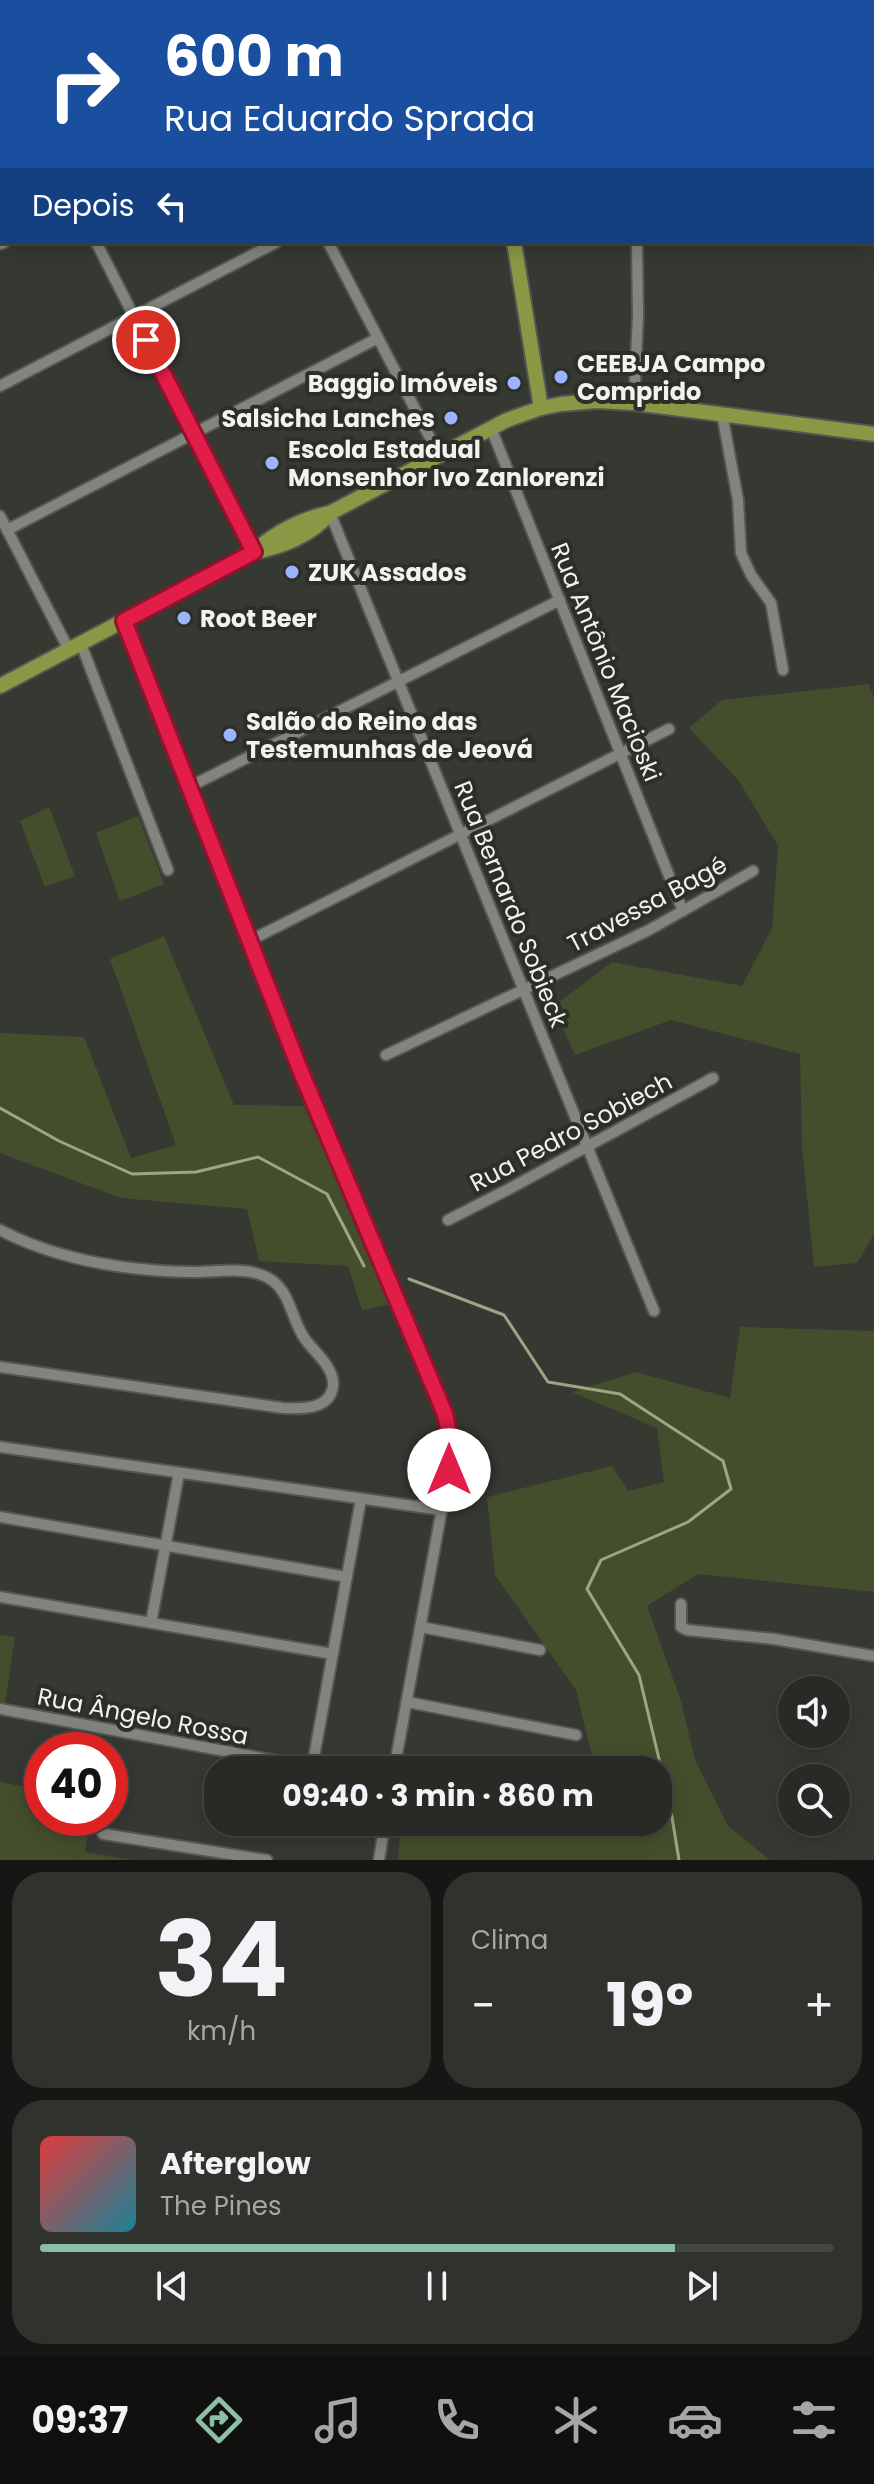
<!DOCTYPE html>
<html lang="pt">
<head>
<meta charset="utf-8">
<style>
  :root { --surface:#282a26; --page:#30322e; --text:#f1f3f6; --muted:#a5a7a7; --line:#444643; --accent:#8abfa5 }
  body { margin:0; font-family:Poppins,sans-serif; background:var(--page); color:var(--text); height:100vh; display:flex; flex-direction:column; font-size:30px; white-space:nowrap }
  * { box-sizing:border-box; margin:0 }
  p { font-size:26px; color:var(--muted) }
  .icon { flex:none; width:44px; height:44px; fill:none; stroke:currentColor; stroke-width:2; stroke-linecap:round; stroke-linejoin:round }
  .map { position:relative; height:1860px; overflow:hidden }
  .sheet { display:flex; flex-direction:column; gap:12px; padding:12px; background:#161715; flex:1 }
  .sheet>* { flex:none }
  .banner { position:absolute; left:0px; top:0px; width:874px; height:244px; box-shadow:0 4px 20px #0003,0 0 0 2px var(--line); background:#1a4fa0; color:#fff; overflow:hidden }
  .tools { position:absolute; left:778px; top:1676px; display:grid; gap:16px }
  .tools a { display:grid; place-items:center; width:72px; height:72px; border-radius:50%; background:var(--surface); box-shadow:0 4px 20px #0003,0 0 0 2px var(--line); font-size:40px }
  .speed { position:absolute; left:24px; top:1732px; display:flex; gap:16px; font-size:40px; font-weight:700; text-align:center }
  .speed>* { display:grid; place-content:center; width:104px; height:104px; border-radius:50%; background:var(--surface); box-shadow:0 4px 20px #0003,0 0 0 2px var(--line); line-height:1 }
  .speed .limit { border:12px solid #d22; background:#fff; color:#111 }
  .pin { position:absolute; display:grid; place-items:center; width:68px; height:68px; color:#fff; margin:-34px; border:4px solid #fff; border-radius:50%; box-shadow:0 2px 8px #0007 }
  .me { position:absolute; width:88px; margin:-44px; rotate:0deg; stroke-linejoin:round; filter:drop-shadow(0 0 6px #0008) }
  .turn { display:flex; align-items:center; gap:28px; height:168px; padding:0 32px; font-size:36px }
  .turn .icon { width:104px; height:104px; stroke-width:2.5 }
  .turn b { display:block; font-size:56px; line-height:68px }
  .then { display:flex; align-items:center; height:76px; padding:0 32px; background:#0003; gap:16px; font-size:30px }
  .big { font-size:60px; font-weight:700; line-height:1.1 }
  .sheet .card { flex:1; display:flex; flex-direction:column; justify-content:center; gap:12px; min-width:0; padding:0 28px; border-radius:32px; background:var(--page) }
  .sheet .dial { align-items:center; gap:0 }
  .dial b { font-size:104px; line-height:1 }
  .song { display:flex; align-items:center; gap:24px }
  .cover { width:96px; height:96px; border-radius:12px; background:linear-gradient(135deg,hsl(0 70% 55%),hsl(190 70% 35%)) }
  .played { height:8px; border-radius:4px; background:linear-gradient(90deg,var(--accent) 80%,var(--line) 80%) }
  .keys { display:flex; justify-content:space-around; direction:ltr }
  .heat { display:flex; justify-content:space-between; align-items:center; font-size:44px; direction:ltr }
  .sheet .tiles { flex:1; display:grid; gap:12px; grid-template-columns:1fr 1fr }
  .card:last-child { grid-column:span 2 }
  .trip { position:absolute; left:204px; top:1756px; width:468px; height:80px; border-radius:32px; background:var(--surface); box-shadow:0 4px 20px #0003,0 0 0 2px var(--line); font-weight:700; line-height:80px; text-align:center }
  .tabs { display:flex; height:128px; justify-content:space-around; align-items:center; background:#10110f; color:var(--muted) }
  .tabs .icon { width:56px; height:56px }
  .tabs .active { color:var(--accent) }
  .tabs b { font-size:36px; color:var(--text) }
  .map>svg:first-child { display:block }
  .green { fill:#454e2c }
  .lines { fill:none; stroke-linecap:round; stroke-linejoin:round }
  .stream { stroke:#9da586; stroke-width:3 }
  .minor-casing { stroke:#555651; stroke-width:14 }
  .major-casing { stroke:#555651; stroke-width:18 }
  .minor { stroke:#82857e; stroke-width:10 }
  .major { stroke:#889844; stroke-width:14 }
  .route-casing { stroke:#92132f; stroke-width:20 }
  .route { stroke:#e11d48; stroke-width:14 }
  .poi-dot { fill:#9cb4fd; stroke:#2c2e28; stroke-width:3 }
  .labels { text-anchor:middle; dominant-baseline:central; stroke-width:8; stroke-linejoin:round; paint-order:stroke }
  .poi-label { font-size:24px; font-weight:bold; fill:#f1f3ef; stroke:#2c2e28; text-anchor:start }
  .street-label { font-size:24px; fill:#f1f3ef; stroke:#2c2e28 }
</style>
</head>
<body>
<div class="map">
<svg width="874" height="1860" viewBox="0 0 874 1860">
  <rect width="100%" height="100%" fill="#363832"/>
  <!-- green -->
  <g class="green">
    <polygon points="399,0 602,0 602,2 400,2"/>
    <polygon points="869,684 874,699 874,1234 857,1263 814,1267 802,1147 800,1054 671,1020 575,1055 553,1007 612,962 742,986 772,928 778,846 739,781 689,728 722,700"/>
    <polygon points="49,807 75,876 45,887 20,821"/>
    <polygon points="138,816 164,884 120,901 96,833"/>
    <polygon points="164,936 234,1105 304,1106 392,1304 362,1310 348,1266 259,1261 247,1209 121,1198 0,1153 0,1033 84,1037 131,1158 176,1145 110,959"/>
    <polygon points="740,1327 874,1331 874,1592 698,1574 647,1606 681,1701 695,1760 728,1826 770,1860 398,1860 401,1822 553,1822 633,1838 625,1822 658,1822 658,1770 595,1768 576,1690 495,1575 487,1497 612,1466 628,1491 664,1482 657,1428 572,1392 636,1372 730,1398"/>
    <polygon points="0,1635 15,1637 5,1704 0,1703"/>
    <polygon points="0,1782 42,1790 42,1818 90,1818 85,1852 132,1860 0,1860"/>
  </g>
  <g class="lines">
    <!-- stream -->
    <g class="stream">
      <polyline points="0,1108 59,1141 132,1174 196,1172 258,1157 327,1194 364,1266"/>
      <polyline points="409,1279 504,1315 548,1382 620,1394 723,1461 731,1489 688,1522 601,1560 587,1589 639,1675 670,1805 679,1860"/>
    </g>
    <defs>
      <g id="minor">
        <polyline points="613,0 613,2"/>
        <polyline points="0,2 10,2"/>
        <polyline points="208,2 215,0"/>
        <polyline points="0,140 2,140"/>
        <polyline points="96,242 254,552"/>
        <polyline points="328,242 439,455"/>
        <polyline points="0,244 5,242"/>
        <polyline points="0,386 277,242"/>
        <polyline points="634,403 638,315 637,242"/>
        <polyline points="722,414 738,500 741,553 751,575 771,603 783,670"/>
        <polyline points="491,428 683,911"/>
        <polyline points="330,513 654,1311"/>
        <polyline points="0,516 69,650"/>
        <polyline points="7,530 378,338"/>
        <polyline points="124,621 301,1072 449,1428 449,1470 394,1770"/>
        <polyline points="81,644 168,870"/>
        <polyline points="189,787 560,600"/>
        <polyline points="249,941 669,729"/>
        <polyline points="386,1055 649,930 753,871"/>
        <polyline points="448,1220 507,1190 713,1078"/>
        <path d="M0 1230C44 1253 92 1264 140 1269 159 1271 177 1272 195 1272 220 1272 251 1265 273 1281 291 1295 292 1321 305 1339 315 1353 334 1367 333 1385 331 1410 301 1409 283 1408L0 1367"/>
        <polyline points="0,1447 442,1510"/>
        <polyline points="0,1517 347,1577"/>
        <polyline points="0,1597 333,1654"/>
        <polyline points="681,1604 681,1627 687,1630 774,1639 874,1656"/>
        <polyline points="151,1623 179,1473"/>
        <polyline points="421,1627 540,1650"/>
        <polyline points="407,1702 576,1735"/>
        <polyline points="0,1709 326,1770"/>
        <polyline points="312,1768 361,1499"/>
        <polyline points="605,1822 609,1823"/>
        <polyline points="103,1834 267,1860"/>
        <polyline points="379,1860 385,1822"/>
      </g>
      <g id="major">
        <polyline points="367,0 368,2"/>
        <polyline points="378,2 379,0"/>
        <polyline points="872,93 874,92"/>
        <polyline points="0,158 2,158"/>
        <polyline points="514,242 541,408"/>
        <path d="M254 552C282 547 312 535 330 513"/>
        <path d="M0 686 254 552C274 533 303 518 330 513L507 420 541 408 561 404 596 401 634 403 874 434"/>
      </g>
    </defs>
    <!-- minor casing -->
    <use href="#minor" class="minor-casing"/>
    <!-- major casing -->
    <use href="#major" class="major-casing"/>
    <!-- minor -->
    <use href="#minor" class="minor"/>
    <!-- major -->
    <use href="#major" class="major"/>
  </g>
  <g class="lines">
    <defs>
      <polyline id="route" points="146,340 254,552 124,621 301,1072 445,1414 451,1442 449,1470"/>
    </defs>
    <!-- route casing -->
    <use href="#route" class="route-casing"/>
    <!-- route -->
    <use href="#route" class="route"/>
  </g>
  <!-- markers -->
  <g class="poi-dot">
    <circle cx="561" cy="377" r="8"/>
    <circle cx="514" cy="383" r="8"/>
    <circle cx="451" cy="418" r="8"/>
    <circle cx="272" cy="463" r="8"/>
    <circle cx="292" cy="572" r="8"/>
    <circle cx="184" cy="618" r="8"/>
    <circle cx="230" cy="735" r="8"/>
  </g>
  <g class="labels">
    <!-- poi labels -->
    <g class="poi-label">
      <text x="577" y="363">CEEBJA Campo<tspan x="577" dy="28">Comprido</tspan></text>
      <text x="498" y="383" text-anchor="end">Baggio Imóveis</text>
      <text x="435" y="418" text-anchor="end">Salsicha Lanches</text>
      <text x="288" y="449">Escola Estadual<tspan x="288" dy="28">Monsenhor Ivo Zanlorenzi</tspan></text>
      <text x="308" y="572">ZUK Assados</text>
      <text x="200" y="618">Root Beer</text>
      <text x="246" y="721">Salão do Reino das<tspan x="246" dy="28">Testemunhas de Jeová</tspan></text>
    </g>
    <!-- street labels -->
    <g class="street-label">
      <text transform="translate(606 662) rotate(68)">Rua Antônio Macioski</text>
      <text transform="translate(511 904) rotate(68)">Rua Bernardo Sobieck</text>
      <text transform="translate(647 904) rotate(-28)">Travessa Bagé</text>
      <text transform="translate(571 1132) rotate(-28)">Rua Pedro Sobiech</text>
      <text transform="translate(143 1716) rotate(11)">Rua Ângelo Rossa</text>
    </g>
  </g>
</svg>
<div class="tools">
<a><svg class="icon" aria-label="sound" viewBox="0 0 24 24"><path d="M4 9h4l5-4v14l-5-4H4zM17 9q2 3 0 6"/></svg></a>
<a><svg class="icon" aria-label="search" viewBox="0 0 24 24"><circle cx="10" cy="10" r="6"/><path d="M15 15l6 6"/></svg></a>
</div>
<div class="speed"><div class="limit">40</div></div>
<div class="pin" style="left:146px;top:340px;background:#d93025"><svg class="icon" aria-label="arrive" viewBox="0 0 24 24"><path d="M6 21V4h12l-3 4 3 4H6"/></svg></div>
<svg class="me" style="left:449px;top:1470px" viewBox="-20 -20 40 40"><circle r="19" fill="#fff"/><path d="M0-13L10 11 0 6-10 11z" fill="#e11d48"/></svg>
<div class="trip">09:40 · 3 min · 860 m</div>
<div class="banner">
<div class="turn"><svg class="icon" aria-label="right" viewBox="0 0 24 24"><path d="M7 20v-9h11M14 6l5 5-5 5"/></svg><div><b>600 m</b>Rua Eduardo Sprada</div></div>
<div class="then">Depois<svg class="icon" aria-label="left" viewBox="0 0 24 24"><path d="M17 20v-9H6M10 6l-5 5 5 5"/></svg></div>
</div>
</div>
<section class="sheet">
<div class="tiles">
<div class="card dial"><b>34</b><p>km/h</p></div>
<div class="card"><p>Clima</p>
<div class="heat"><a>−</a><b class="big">19°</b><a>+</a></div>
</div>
<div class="card">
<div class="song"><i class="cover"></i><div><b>Afterglow</b><p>The Pines</p></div></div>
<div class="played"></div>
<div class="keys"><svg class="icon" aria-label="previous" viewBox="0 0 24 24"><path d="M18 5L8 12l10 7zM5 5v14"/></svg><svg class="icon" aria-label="pause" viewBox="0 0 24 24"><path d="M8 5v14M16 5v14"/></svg><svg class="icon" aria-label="next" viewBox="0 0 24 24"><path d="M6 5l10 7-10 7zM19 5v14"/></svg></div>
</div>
</div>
</section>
<nav class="tabs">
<b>09:37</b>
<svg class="icon active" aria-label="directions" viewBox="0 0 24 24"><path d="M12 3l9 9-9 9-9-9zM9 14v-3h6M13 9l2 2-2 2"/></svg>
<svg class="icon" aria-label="music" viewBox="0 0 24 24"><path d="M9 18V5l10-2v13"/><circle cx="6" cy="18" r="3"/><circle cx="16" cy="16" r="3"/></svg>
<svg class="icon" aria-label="phone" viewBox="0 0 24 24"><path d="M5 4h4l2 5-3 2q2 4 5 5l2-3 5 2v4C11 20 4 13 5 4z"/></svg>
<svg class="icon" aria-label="climate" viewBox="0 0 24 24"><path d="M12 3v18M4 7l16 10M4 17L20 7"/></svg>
<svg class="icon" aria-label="car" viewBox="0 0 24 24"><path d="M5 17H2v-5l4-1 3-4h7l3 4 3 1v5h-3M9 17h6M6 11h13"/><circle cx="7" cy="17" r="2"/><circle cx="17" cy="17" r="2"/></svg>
<svg class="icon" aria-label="filters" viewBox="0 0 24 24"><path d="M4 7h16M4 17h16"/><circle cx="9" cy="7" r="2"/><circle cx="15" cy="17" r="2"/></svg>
</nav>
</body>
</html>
